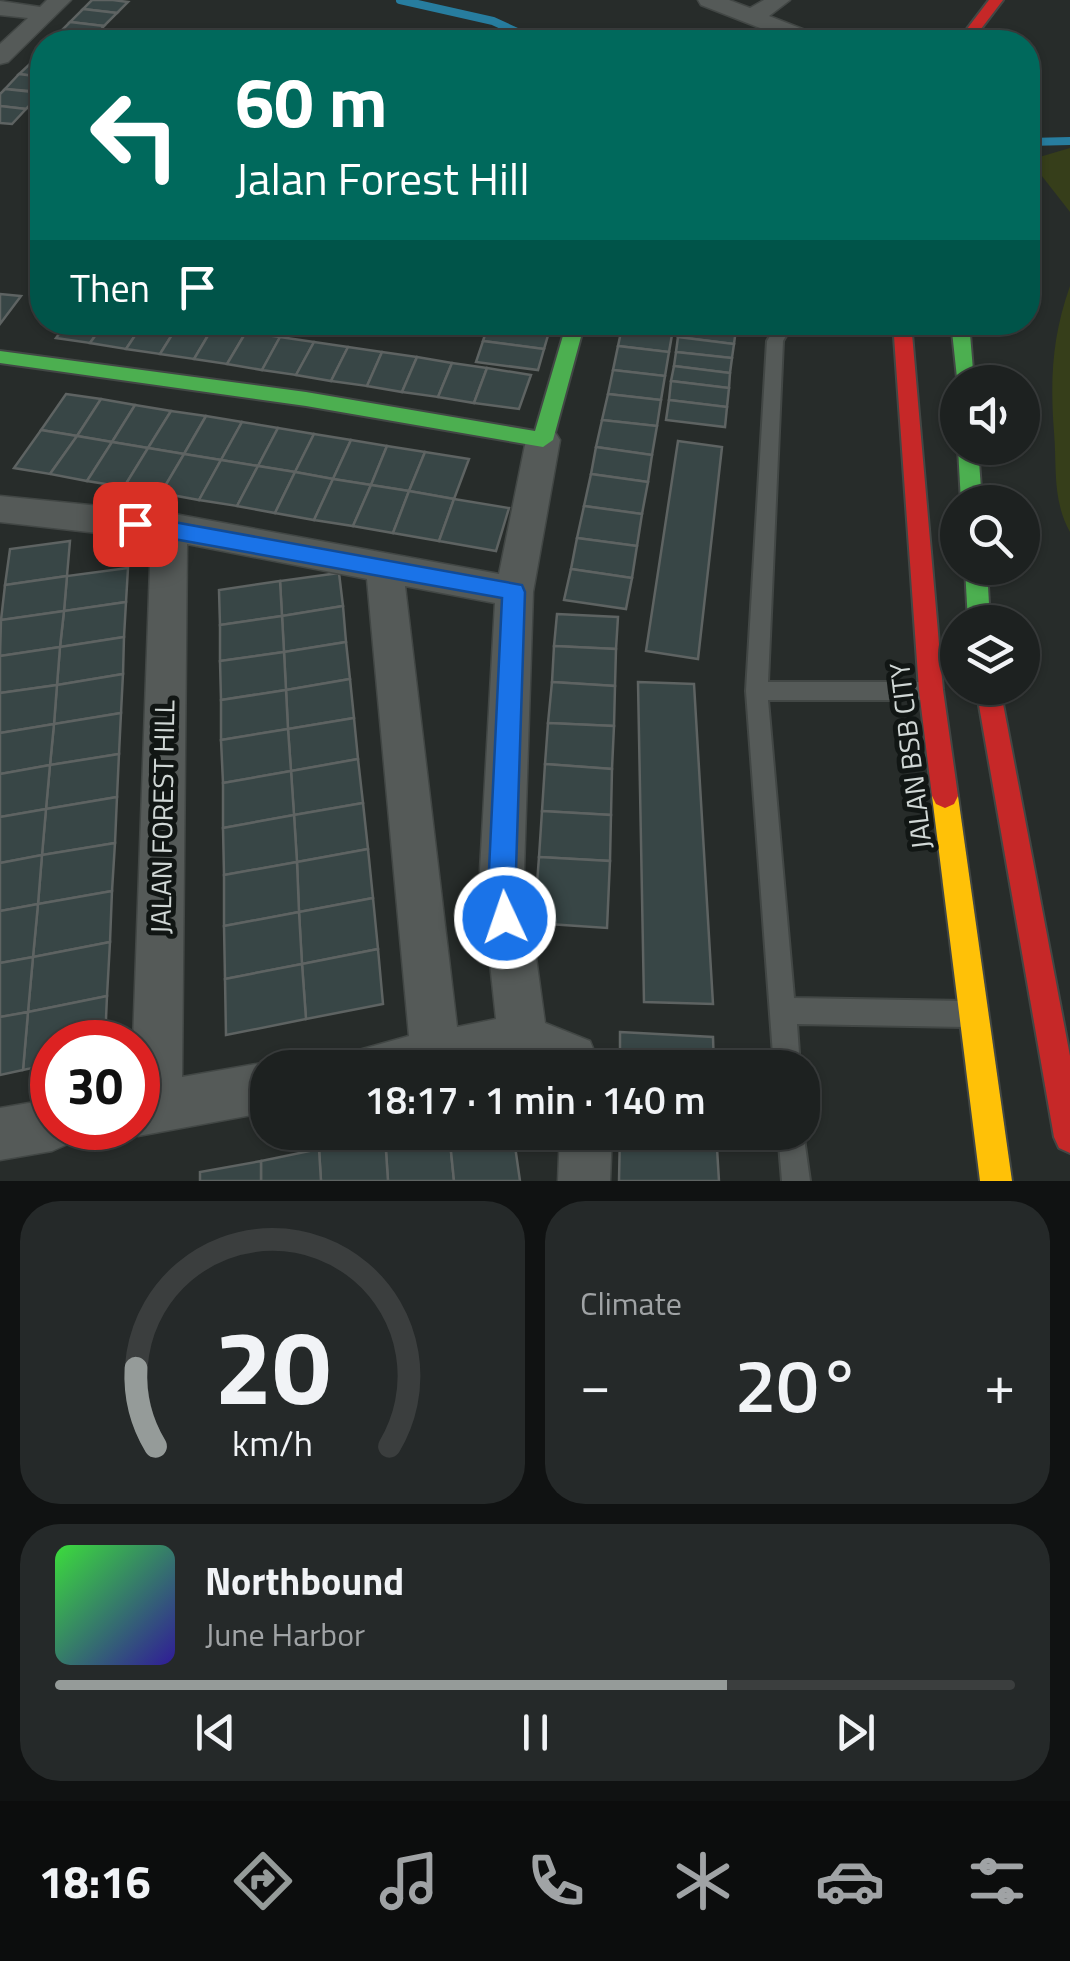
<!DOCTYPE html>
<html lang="en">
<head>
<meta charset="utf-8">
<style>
  :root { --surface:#1d2120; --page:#252929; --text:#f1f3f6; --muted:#a0a3a5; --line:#3b3e3e; --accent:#959b99 }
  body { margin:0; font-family:"Titillium Web",sans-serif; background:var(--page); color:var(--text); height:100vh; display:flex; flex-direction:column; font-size:38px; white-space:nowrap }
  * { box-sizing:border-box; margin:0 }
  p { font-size:32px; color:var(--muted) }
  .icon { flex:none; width:55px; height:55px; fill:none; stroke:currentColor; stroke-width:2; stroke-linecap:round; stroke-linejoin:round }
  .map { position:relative; height:1181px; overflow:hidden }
  .side { display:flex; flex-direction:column; gap:20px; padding:20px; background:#101212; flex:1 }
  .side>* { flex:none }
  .top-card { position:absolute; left:30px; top:30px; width:1010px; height:305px; border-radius:40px; box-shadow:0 2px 8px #0004,0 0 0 2px var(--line); background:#00695c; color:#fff; overflow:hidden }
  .controls { position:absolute; left:940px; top:365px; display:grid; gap:20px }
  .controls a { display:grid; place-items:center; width:100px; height:100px; border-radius:50%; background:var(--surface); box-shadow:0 2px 8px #0004,0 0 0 2px var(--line); font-size:50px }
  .speed { position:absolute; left:30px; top:1020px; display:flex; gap:20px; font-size:50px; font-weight:700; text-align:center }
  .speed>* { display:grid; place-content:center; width:130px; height:130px; border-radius:50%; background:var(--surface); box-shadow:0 2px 8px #0004,0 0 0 2px var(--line); line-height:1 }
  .speed .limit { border:15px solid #d22; background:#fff; color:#111 }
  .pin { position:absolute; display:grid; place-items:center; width:85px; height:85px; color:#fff; margin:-42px; border-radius:20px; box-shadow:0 5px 15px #0006 }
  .me { position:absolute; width:110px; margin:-55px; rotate:357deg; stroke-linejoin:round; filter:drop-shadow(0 0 8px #0008) }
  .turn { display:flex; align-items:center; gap:35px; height:210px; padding:0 40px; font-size:45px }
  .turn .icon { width:130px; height:130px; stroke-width:2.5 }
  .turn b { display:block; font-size:70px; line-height:85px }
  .then { display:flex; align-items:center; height:95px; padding:0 40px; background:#0003; gap:20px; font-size:38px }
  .big { font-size:75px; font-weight:600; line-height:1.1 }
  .side .tile { flex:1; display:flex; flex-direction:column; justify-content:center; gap:15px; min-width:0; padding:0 35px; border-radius:40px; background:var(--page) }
  .side .dial { align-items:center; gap:0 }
  .dial svg { height:260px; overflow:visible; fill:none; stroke:var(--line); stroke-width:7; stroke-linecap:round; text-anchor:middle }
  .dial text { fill:var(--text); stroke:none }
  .song { display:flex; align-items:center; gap:30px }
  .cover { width:120px; height:120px; border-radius:15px; background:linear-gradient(135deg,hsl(120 70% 55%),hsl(250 70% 35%)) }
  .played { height:10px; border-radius:5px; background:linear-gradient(90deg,var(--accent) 70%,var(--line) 70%) }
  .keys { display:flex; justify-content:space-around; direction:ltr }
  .heat { display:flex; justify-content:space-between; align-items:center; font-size:55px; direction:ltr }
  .side .tiles { flex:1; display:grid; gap:20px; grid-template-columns:1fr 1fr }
  .tile:last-child { grid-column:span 2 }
  .trip { position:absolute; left:250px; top:1050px; width:570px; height:100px; border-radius:40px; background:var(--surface); box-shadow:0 2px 8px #0004,0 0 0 2px var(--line); font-weight:600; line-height:100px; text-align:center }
  .tabs { display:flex; height:160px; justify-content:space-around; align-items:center; background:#0c0d0d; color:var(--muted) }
  .tabs .icon { width:70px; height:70px }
  .tabs .current { color:var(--accent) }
  .tabs b { font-size:45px; color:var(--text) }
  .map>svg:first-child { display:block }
  .green { fill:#363e1a }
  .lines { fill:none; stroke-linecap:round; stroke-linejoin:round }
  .stream { stroke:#277d9f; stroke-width:8 }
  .building { fill:#384646; stroke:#5e6362; stroke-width:2.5 }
  .lane-casing { stroke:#424745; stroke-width:4 }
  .street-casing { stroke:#424745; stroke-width:3 }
  .fast-casing { stroke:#424745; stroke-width:4 }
  .slow-casing { stroke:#424745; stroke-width:4 }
  .jam-casing { stroke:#424745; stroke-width:4 }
  .lane { fill:#555a58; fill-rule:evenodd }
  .street { fill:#555a58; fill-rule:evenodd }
  .fast { fill:#4caf50; fill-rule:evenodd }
  .slow { fill:#ffc107; fill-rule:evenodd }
  .jam { fill:#c62828; fill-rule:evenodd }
  .route { fill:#1a73e8; stroke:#114b97; stroke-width:2.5 }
  .labels { text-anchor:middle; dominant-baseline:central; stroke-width:10; stroke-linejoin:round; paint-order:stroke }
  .street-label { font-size:28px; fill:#d0d7d5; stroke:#111614 }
</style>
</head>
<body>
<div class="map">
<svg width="1070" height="1181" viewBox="0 0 1070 1181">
  <rect width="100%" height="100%" fill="#272c2a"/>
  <!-- green -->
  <g class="green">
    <polygon points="1070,148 1070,212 1038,171 1036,158"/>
    <path d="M1070 286V532C1052 500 1057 467 1054 432 1050 379 1052 337 1070 286Z"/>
  </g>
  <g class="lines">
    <!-- stream -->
    <g class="stream">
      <polyline points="400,0 493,21 539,42"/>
      <polyline points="1028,142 1070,141"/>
    </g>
  </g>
  <!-- building -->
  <g class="building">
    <polygon points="92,0 113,0 128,2 117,13 83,9"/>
    <polygon points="83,9 117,13 104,26 70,22"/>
    <polygon points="70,22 104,26 93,38 58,34"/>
    <polygon points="58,34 93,38 89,42 50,42"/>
    <polygon points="32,62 42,63 42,77 19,74"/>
    <polygon points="19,74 42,77 42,92 5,89"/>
    <polygon points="5,89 42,93 26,109 0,106 0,94"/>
    <polygon points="0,106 26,109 12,124 0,123"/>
    <polygon points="0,294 21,296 0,324"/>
    <polygon points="68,322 105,322 90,343 56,338"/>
    <polygon points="105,322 144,322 126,349 90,343"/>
    <polygon points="144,322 180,322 160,354 126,349"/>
    <polygon points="180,322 213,327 194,359 160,354"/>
    <polygon points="309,322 378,322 373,334 307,325"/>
    <polygon points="489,322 535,322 551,325 544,349 483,341"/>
    <polygon points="623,323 673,329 669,352 618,346"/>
    <polygon points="680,323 736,329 734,344 678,337"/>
    <polygon points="213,327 246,332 227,364 194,359"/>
    <polygon points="246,332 280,337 262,370 227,364"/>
    <polygon points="280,337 314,342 296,375 262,370"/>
    <polygon points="678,337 734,344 732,358 676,352"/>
    <polygon points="483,341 544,349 538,370 476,362"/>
    <polygon points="314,342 348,347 331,381 296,375"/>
    <polygon points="618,346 669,352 665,376 613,370"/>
    <polygon points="348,347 382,352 367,386 331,381"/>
    <polygon points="382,352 417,357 402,392 367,386"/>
    <polygon points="676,352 732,358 730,373 674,366"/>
    <polygon points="417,357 452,363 438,397 402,392"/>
    <polygon points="452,363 487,368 474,403 438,397"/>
    <polygon points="674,366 730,373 729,388 671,381"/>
    <polygon points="487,368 531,375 519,409 474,403"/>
    <polygon points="613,370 665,376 661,400 608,394"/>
    <polygon points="671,381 729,388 727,407 669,400"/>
    <polygon points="66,394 101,399 77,436 41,430"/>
    <polygon points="608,394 661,400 657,426 602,420"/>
    <polygon points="101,399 135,405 112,442 77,436"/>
    <polygon points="669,400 727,407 725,427 666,420"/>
    <polygon points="135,405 171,411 148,448 112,442"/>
    <polygon points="171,411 206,416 184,454 148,448"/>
    <polygon points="206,416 242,422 221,460 184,454"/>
    <polygon points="602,420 657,426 652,455 596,447"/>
    <polygon points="242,422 278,428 258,466 221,460"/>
    <polygon points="278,428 314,434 295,472 258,466"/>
    <polygon points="41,430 77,436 50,474 14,468"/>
    <polygon points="314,434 351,440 333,479 295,472"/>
    <polygon points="77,436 112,442 87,481 50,474"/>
    <polygon points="351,440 387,446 371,485 333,479"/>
    <polygon points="678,441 722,447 698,659 646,651"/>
    <polygon points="112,442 148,448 124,487 87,481"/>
    <polygon points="387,446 425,452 409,491 371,485"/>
    <polygon points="596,447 652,455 648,482 591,474"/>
    <polygon points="148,448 184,454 161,493 124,487"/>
    <polygon points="425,452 469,459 454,499 409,491"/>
    <polygon points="184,454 221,460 199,500 161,493"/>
    <polygon points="221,460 258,466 237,506 199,500"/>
    <polygon points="258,466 295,472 275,513 237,506"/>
    <polygon points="295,472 333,479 314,520 275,513"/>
    <polygon points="591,474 648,482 642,514 584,506"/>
    <polygon points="333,479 371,485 353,526 314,520"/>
    <polygon points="371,485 409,491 393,533 353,526"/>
    <polygon points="409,491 454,499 439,541 393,533"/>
    <polygon points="454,499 509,508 496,551 439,541"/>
    <polygon points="584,506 642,514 637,546 577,538"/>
    <polygon points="577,538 637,546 632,578 571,569"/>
    <polygon points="70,541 67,576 5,585 10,549"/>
    <polygon points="128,568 126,602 64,611 67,576"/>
    <polygon points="571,569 632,578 626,609 564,600"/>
    <polygon points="339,573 343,606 282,616 280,581"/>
    <polygon points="67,576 64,611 1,620 5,585"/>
    <polygon points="280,581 282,616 220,625 219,590"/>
    <polygon points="126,602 124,637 60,647 64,611"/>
    <polygon points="343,606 346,642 284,652 282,616"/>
    <polygon points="64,611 60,647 0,656 1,620"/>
    <polygon points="557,614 618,617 616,649 554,646"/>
    <polygon points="282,616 284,652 220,661 220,625"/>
    <polygon points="124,637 123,674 57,685 60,647"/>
    <polygon points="346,642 350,679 286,690 284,652"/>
    <polygon points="554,646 616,649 615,686 552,682"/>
    <polygon points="60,647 57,685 0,693 0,656"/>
    <polygon points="284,652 286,690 221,700 220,661"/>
    <polygon points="123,674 121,713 54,724 57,685"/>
    <polygon points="350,679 354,718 288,729 286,690"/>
    <polygon points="552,682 615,686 614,726 548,723"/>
    <polygon points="638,682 694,684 713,1004 644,1002"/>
    <polygon points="57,685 54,724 0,733 0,693"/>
    <polygon points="286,690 288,729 221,740 221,700"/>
    <polygon points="121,713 119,754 50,765 54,724"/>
    <polygon points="354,718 358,759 291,771 288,729"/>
    <polygon points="548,723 614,726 612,769 545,764"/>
    <polygon points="54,724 50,765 0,774 0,733"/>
    <polygon points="288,729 291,771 223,783 221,740"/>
    <polygon points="119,754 117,797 46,809 50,765"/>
    <polygon points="358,759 363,803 294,815 291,771"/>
    <polygon points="545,764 612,769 611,815 542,811"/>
    <polygon points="50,765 46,809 0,817 0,774"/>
    <polygon points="291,771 294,815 223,828 223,783"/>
    <polygon points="117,797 115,843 42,855 46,809"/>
    <polygon points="363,803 368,849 297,862 294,815"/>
    <polygon points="46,809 42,855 0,863 0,817"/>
    <polygon points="542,811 611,815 610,861 539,857"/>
    <polygon points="294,815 297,862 224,875 223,828"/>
    <polygon points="115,843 112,891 38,904 42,855"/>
    <polygon points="368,849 373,898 299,912 297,862"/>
    <polygon points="42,855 38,904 0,911 0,863"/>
    <polygon points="539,857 610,861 607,928 534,923"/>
    <polygon points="297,862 299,912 224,926 224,875"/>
    <polygon points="112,891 110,942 33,957 38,904"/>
    <polygon points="373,898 378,949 302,964 299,912"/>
    <polygon points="38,904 33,957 0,963 0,911"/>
    <polygon points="299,912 302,964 225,979 224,926"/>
    <polygon points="110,942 107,996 28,1012 33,957"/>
    <polygon points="378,949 383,1004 306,1019 302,964"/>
    <polygon points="33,957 28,1012 0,1017 0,963"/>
    <polygon points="302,964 306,1019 226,1035 225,979"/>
    <polygon points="107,996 105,1042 52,1042 52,1064 23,1070 28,1012"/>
    <polygon points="28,1012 23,1070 0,1075 0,1017"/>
    <polygon points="620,1032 713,1037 714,1068 620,1068"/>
    <polygon points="404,1132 449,1132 454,1181 388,1181 385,1136"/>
    <polygon points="449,1132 513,1132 520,1181 454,1181"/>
    <polygon points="620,1132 716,1132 719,1181 619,1181"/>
    <polygon points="385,1136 388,1181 321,1181 319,1149"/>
    <polygon points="319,1149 321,1181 261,1181 261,1161"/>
    <polygon points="261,1161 261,1181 200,1181 200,1172"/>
  </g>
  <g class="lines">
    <defs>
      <g id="lane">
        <polygon points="778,322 794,322 783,341 768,682 928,682 936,685 939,691 936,697 928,700 768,700 794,998 965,1001 974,1005 978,1014 974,1023 965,1027 797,1024 800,1068 774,1068 746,691 767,341"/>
        <polygon points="890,322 966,325 968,329 960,334 898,328"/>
        <polygon points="802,1124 810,1181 782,1181 778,1132 802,1132"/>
      </g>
      <g id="street">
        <polygon points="47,0 71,0 8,62 0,64 0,44 28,18 0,15 0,1 40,7"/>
        <polygon points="698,0 729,0 750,8 764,0 790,0 769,16 823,37 827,42 796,42 701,5"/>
        <path d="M543 428 555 432 560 440 533 592 524 870 545 1023 590 1041 601 1068C567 1068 531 1061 499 1068H352L359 1050 409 1036 367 579 187 544 182 1077 268 1062 282 1068H268V1112L138 1136 120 1128H138V1042H133L151 539 0 522V496L169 513 499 574 526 440 531 432ZM405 586 495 603 480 870 496 1019 457 1027Z"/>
        <polygon points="52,1099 52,1128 77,1128 70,1143 52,1151 0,1160 0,1108"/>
        <polygon points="560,1132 612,1132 610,1181 558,1181"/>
      </g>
      <g id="fast">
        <polygon points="567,322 585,322 553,440 543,447 306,406 0,363 0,351 306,392 535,431"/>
        <polygon points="951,322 969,322 974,382 958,382 958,387"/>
        <polygon points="958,448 978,448 982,502 961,502"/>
        <polygon points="965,568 987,568 990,622 968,622"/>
      </g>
      <polygon id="slow" points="945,784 954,788 958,796 1012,1181 980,1181 932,796 936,788"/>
      <g id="jam">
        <polygon points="989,0 1003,0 971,42 957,42"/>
        <polygon points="893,322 911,322 943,690 958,796 954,804 945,808 936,804 932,796 919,690"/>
        <polygon points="976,688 1000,688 1070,1056 1070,1153 1059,1148 1054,1137"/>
      </g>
    </defs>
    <!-- lane casing -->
    <use href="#lane" class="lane-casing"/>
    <!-- street casing -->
    <use href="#street" class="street-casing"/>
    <!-- fast casing -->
    <use href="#fast" class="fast-casing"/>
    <!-- slow casing -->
    <use href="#slow" class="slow-casing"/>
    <!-- jam casing -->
    <use href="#jam" class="jam-casing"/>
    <!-- lane -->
    <use href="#lane" class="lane"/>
    <!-- street -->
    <use href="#street" class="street"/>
    <!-- fast -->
    <use href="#fast" class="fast"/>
    <!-- slow -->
    <use href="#slow" class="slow"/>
    <!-- jam -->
    <use href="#jam" class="jam"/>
  </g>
  <!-- route -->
  <polygon class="route" points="135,515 522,585 525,592 516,870 519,918 515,927 505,931 495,927 489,870 502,598 135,532 124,524"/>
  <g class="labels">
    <!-- street labels -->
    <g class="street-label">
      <text transform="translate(910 756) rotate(-97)">JALAN BSB CITY</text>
      <text transform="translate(162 817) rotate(-89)">JALAN FOREST HILL</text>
    </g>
  </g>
</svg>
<div class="controls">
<a><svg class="icon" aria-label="sound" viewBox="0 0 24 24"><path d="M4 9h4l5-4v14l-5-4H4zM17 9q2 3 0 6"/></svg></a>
<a><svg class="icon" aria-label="search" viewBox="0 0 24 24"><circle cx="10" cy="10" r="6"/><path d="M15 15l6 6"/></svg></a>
<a><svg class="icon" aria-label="layers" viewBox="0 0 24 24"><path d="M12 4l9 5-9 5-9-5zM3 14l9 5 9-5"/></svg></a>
</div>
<div class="speed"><div class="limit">30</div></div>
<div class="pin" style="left:135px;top:524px;background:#d93025"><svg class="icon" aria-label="arrive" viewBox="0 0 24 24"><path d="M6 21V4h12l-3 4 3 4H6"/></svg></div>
<svg class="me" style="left:505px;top:918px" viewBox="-20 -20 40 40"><circle r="17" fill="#1a73e8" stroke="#fff" stroke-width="3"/><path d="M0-11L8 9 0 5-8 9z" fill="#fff"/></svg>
<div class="trip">18:17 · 1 min · 140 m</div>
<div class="top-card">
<div class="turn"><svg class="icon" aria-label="left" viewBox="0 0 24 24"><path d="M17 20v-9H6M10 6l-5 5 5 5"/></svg><div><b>60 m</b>Jalan Forest Hill</div></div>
<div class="then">Then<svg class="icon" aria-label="arrive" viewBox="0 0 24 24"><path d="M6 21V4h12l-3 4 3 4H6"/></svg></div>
</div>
</div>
<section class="side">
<div class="tiles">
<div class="tile dial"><svg viewBox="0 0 100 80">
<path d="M14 69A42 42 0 1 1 86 69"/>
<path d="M14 69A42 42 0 0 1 8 45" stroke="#959b99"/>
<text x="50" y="56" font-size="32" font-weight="700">20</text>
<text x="50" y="72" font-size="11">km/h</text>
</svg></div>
<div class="tile"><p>Climate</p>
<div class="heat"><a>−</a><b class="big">20°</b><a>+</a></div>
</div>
<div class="tile">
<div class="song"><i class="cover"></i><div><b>Northbound</b><p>June Harbor</p></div></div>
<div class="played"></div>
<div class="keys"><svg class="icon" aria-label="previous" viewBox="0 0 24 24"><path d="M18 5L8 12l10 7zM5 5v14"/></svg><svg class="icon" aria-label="pause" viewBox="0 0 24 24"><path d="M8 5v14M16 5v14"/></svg><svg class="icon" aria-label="next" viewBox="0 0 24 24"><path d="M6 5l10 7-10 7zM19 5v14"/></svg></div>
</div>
</div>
</section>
<nav class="tabs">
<b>18:16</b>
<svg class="icon current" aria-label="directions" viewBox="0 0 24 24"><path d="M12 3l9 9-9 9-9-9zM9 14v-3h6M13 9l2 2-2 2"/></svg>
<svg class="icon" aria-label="music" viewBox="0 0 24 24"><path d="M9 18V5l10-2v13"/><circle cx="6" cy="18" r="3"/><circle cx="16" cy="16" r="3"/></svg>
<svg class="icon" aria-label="phone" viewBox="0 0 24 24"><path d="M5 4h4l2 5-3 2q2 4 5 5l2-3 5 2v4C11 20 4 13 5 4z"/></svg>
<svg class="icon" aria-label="climate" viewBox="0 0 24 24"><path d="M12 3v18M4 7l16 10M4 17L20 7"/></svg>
<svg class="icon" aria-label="car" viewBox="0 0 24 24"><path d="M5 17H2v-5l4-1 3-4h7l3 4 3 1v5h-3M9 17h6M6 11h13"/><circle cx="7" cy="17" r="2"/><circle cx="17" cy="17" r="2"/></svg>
<svg class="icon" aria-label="filters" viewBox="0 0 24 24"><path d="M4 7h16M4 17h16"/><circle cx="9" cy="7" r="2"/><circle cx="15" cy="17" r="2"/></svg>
</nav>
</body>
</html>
